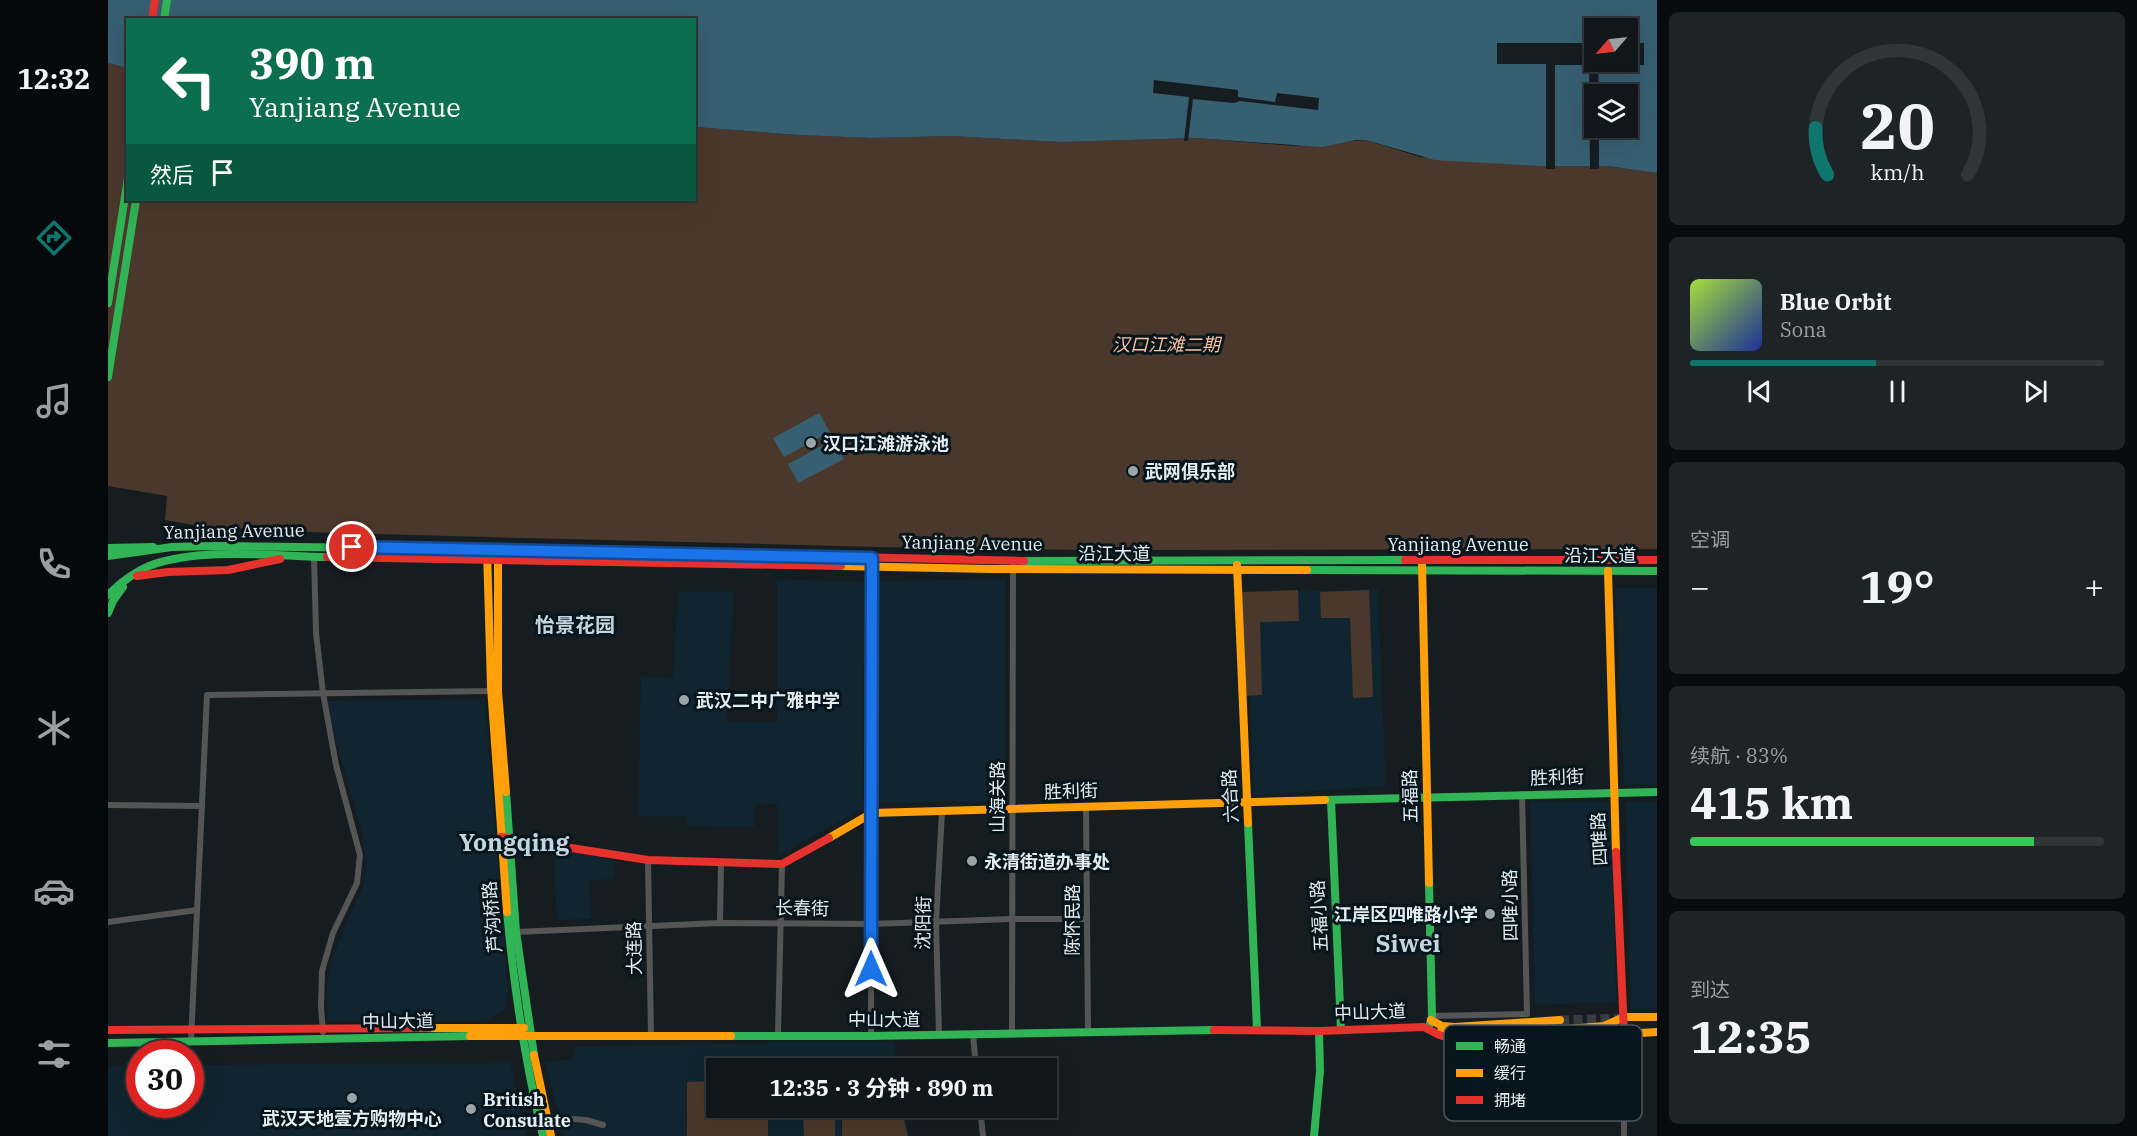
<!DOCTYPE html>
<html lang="zh">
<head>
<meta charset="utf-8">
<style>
  :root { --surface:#101619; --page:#1e2326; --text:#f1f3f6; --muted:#9c9fa2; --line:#303538; --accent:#0f766e }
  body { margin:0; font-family:"IBM Plex Serif","Noto Sans SC",serif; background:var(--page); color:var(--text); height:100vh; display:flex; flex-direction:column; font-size:22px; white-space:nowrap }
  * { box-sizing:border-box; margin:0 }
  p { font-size:20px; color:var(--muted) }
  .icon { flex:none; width:33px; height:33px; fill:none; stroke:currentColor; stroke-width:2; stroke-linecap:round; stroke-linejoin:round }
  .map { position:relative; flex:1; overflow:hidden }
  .panel { display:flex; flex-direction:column; gap:12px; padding:12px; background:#090c0e; width:480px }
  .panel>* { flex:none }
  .hud { position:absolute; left:18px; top:18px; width:570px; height:183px; border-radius:0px; box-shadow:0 6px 24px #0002,0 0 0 2px var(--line); background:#0b6e4f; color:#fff; overflow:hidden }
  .needle { width:39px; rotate:242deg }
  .controls { position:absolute; left:1476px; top:18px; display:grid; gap:12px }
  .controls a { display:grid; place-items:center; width:54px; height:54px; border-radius:0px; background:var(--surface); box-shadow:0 6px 24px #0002,0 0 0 2px var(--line); font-size:30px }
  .speed { position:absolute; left:18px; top:1040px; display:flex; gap:12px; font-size:30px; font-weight:700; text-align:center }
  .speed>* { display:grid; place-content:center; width:78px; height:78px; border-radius:50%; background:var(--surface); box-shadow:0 6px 24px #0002,0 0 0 2px var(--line); line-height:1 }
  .speed .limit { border:9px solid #d22; background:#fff; color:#111 }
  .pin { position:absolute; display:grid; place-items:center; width:51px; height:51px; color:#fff; margin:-26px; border:3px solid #fff; border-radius:50%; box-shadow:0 2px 6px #0007 }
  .me { position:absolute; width:66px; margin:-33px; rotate:0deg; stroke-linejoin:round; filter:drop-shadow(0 0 4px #0008) }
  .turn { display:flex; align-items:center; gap:21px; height:126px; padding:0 24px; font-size:27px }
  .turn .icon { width:78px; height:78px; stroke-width:2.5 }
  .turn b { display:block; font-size:42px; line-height:51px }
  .then { display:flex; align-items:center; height:57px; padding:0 24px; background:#0003; gap:12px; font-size:22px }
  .big { font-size:45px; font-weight:700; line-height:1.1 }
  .panel .tile { flex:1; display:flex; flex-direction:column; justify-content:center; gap:9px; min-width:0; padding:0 21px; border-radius:9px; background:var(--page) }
  .panel .dial { align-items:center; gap:0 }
  .dial svg { height:156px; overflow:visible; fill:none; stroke:var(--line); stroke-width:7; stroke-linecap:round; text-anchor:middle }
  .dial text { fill:var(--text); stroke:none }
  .song { display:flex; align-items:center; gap:18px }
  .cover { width:72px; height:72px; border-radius:9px; background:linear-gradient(135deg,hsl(80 70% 55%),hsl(230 70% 35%)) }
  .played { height:6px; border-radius:3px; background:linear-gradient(90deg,var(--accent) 45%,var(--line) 45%) }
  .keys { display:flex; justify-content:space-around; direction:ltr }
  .heat { display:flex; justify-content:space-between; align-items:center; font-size:33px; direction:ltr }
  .charge { height:9px; border-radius:4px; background:linear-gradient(90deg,#34c759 83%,var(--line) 0) }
  .trip { position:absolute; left:598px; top:1058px; width:351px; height:60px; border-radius:0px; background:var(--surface); box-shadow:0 6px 24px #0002,0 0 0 2px var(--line); font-weight:700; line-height:60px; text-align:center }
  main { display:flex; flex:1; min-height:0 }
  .tabs { display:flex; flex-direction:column; width:108px; justify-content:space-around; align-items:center; background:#06090a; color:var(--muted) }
  .tabs .icon { width:42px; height:42px }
  .tabs .selected { color:var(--accent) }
  .tabs b { font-size:27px; color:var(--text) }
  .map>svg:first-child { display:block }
  .built { fill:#10252f }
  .green { fill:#4b382c }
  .water { fill:#375f72; fill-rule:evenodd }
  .pier { fill:#151d21 }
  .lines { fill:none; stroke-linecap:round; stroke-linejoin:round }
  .primary-tunnel { stroke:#343c40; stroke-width:9; stroke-dasharray:9 4.5; stroke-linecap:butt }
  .street { stroke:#565555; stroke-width:6 }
  .fast { stroke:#30b455; stroke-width:8 }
  .slow { stroke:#ff9f0a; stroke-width:8 }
  .jam { stroke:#e5322d; stroke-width:8 }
  .route-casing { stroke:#114b97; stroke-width:15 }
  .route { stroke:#1a73e8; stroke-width:10 }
  .poi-dot { fill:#9ba4a8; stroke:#07161d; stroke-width:2 }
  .labels { text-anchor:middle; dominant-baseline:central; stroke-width:6; stroke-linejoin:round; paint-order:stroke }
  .park-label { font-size:18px; font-style:italic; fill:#febf99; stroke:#07161d }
  .poi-label { font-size:18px; font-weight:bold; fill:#e3ecf1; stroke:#07161d; text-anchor:start }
  .street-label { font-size:18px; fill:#e3ecf1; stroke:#07161d }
  .neighbourhood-label { font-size:20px; font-weight:bold; fill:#c3d6e0; stroke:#07161d }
  .district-label { font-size:24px; font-weight:bold; fill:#c3d6e0; stroke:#07161d }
  .key { fill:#07161d; stroke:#49565d; stroke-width:1.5 }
  .key-label { font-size:16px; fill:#e3ecf1 }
</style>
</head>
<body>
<main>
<nav class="tabs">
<b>12:32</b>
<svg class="icon selected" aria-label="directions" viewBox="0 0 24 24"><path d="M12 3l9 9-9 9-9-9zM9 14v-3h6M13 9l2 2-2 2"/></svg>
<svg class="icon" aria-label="music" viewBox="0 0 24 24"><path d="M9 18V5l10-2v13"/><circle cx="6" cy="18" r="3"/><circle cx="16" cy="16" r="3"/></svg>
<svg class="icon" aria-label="phone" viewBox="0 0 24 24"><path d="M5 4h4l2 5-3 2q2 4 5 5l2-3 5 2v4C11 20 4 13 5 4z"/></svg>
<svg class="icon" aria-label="climate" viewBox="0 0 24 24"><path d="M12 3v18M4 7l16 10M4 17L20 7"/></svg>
<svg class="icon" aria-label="car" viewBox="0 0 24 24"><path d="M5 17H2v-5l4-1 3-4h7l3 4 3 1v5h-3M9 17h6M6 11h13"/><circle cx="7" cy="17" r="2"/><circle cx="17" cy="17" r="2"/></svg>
<svg class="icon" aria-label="filters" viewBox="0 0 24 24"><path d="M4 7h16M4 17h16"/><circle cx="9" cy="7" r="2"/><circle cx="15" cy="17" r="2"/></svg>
</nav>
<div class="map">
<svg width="1549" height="1136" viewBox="0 0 1549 1136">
  <rect width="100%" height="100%" fill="#151d21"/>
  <!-- built -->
  <g class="built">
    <polygon points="669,579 756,582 755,808 670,856 669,804 648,805 646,827 579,826 579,817 530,816 533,676 565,678 570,592 626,591 619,722 669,722"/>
    <polygon points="897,579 898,801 772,803 771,581"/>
    <polygon points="1507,588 1549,588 1549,785 1516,784"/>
    <polygon points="1270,589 1278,786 1146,795 1137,593"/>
    <polygon points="377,699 400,994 397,1008 383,1019 372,1021 220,1021 219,983 226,954 255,886 259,863 254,833 226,733 219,701"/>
    <polygon points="1422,801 1504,802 1508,1002 1427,1005"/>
    <polygon points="1517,802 1549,802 1549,1008 1523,1009"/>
    <polygon points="445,849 507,860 506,879 482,880 483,919 449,920"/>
    <polygon points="684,1042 786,1042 789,1068 609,1068 609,1107 793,1107 800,1136 456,1136 437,1062 464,1059 468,1047"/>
    <polygon points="402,1063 418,1136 0,1136 0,1066 31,1066 32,1104 82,1104 83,1065"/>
  </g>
  <!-- green -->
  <g class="green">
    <polygon points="0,63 19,68 20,200 586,200 587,127 691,135 763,138 844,136 953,142 1088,138 1186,146 1258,140 1312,157 1430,166 1500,166 1549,173 1549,549 983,550 771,547 226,533 99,527 57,520 59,496 0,486"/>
    <polygon points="1190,590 1191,621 1152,622 1154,695 1137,696 1133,592"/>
    <polygon points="1261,590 1265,697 1245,698 1242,618 1213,618 1212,592"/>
    <polygon points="609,1081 609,1107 660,1107 660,1136 579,1136 579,1082"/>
    <polygon points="695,1107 727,1107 727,1136 696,1136"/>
    <polygon points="734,1107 793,1107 800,1136 734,1136"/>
  </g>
  <!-- water -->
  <g class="water">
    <path d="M0 0H1549V173L1500 166H1430L1327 160 1258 140H1248L1214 147 1088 138 953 142 844 136 763 138 691 135 587 127 586 20H20L19 68 0 63ZM1486 28H1520V62H1486ZM1486 94H1520V128H1486Z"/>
    <polygon points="711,413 722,432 676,457 665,438"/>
    <polygon points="725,440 736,459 690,483 680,464"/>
  </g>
  <!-- pier -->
  <g class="pier">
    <polygon points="1389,43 1486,43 1486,62 1520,62 1520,43 1536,43 1536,65 1490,66 1491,94 1486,94 1486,128 1491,128 1491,169 1482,169 1481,65 1447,65 1447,169 1438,169 1438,64 1389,64"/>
    <polygon points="1046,80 1130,90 1130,97 1167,102 1169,93 1211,98 1210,110 1132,101 1126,103 1085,99 1080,141 1076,141 1081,97 1045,93"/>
  </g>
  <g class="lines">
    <!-- primary-tunnel -->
    <polyline class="primary-tunnel" points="1452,1020 1514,1018"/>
    <!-- street -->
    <g class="street">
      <polyline points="206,556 208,633 215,693 228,765 252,855 249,883 225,933 214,971 213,1007 215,1032"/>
      <polyline points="0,805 94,806"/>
      <polyline points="978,807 980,1032"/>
      <polyline points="540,860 543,1036"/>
      <polyline points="0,922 89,910"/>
      <polyline points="612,923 613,863"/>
      <polyline points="408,932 612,923 763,924 904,919 979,919"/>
      <polyline points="1324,1016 1419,1014 1414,794"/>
      <polyline points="1516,1032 1516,1136"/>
      <polyline points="865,1034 868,1068"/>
      <polyline points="904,1034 905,566"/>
      <polyline points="670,1035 674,864"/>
      <polyline points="831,1035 828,922 834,811"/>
      <polyline points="763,1036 764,566"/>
      <polyline points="83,1041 99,695 385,691"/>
      <polyline points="872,1107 875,1136"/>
      <polyline points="438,1117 478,1120 495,1125"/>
    </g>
    <!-- fast -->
    <g class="fast">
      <polyline points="56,20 59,0"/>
      <polyline points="0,303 20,178"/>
      <polyline points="0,377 28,200"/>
      <polyline points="0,548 45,547"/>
      <polyline points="0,556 64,547 109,546 440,550"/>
      <polyline points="916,561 1297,560"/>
      <polyline points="1199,570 1549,571"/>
      <path d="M0 595C12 583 25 573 41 566 91 547 166 556 219 557"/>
      <polyline points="0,613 5,601 15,587"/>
      <polyline points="398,792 408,932 426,1055"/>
      <polyline points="1217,800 1549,792"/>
      <polyline points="1223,800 1233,1030"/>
      <polyline points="1140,823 1149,1029"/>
      <polyline points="1321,883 1324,1016 1322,1024"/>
      <path d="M399 912C406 988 417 1062 435 1136"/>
      <polyline points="623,1036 763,1036 1106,1030"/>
      <polyline points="0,1043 362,1036"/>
      <polyline points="1206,1136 1212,1071 1211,1031"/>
    </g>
    <!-- slow -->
    <g class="slow">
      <polyline points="379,549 383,687 399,912"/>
      <polyline points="390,549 390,691 398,792"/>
      <polyline points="1314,563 1321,883"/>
      <polyline points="1129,565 1140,823"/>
      <polyline points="733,566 882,569 1199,570"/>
      <polyline points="1500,571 1508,852"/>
      <polyline points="721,838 764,813 1217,800"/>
      <polyline points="1323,1020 1334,1026 1347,1027 1452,1020"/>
      <polyline points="321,1028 416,1028"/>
      <polyline points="1333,1031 1353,1034 1399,1031 1423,1032 1496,1026 1516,1017 1549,1017"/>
      <polyline points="362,1036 623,1036"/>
      <polyline points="1451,1038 1549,1032"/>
      <polyline points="426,1055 443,1136"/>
    </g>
    <!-- jam -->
    <g class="jam">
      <polyline points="44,20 47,0"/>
      <polyline points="440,550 916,561"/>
      <polyline points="219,557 733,566"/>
      <polyline points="1297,560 1549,560"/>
      <polyline points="29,576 60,572 120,570 172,559"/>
      <polyline points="393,837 540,860 674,864 721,838"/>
      <polyline points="1508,852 1516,1032"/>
      <polyline points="0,1030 321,1028"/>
      <polyline points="1106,1030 1211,1031 1316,1027 1331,1035 1359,1043 1451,1038"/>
    </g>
  </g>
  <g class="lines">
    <defs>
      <polyline id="route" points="244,547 764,558 763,969"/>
    </defs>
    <!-- route casing -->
    <use href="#route" class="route-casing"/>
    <!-- route -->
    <use href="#route" class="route"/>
  </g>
  <!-- markers -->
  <g class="poi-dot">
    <circle cx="703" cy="443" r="6"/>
    <circle cx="1025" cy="471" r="6"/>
    <circle cx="576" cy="700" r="6"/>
    <circle cx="864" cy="861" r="6"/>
    <circle cx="1382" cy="914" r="6"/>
    <circle cx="244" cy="1098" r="6"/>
    <circle cx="363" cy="1109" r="6"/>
  </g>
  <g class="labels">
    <!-- park labels -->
    <g class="park-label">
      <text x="1058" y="344">汉口江滩二期</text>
    </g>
    <!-- poi labels -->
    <g class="poi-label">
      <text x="715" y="443">汉口江滩游泳池</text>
      <text x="1037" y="471">武网俱乐部</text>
      <text x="588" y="700">武汉二中广雅中学</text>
      <text x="876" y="861">永清街道办事处</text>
      <text x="1370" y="914" text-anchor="end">江岸区四唯路小学</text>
      <text x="375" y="1099">British<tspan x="375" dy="21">Consulate</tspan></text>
      <text x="244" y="1118" text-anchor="middle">武汉天地壹方购物中心</text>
    </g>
    <!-- street labels -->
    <g class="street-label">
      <text transform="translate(126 531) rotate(-1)">Yanjiang Avenue</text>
      <text transform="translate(864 543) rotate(1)">Yanjiang Avenue</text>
      <text x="1350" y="544">Yanjiang Avenue</text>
      <text x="1006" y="553">沿江大道</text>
      <text x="1492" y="555">沿江大道</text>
      <text transform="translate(1449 777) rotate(-2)">胜利街</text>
      <text transform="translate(963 791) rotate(-2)">胜利街</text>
      <text transform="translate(1122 796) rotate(-93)">六合路</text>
      <text transform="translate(1302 796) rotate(-91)">五福路</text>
      <text transform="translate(889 797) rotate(-90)">山海关路</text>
      <text transform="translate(1491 839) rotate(-93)">四唯路</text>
      <text transform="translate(1402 905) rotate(-91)">四唯小路</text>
      <text transform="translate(694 908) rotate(1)">长春街</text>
      <text transform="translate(1211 916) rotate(-93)">五福小路</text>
      <text transform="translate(384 917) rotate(-95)">芦沟桥路</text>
      <text transform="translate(964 920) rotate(-90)">陈怀民路</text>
      <text transform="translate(815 923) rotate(-89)">沈阳街</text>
      <text transform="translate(526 948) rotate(-91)">大连路</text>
      <text transform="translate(1262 1012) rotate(-2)">中山大道</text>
      <text x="776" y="1019">中山大道</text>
      <text transform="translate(290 1021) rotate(-1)">中山大道</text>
    </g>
    <!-- neighbourhood labels -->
    <g class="neighbourhood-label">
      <text x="467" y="624">怡景花园</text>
    </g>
    <!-- district labels -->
    <g class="district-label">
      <text x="406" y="842">Yongqing</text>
      <text x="1300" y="943">Siwei</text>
    </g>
  </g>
  <!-- legend -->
  <rect x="1336" y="1025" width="198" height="96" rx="9" class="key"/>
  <rect x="1348" y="1042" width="27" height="8" fill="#30b455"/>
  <rect x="1348" y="1069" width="27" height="8" fill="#ff9f0a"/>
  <rect x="1348" y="1096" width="27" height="8" fill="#e5322d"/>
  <g class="key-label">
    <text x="1386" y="1052">畅通</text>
    <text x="1386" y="1079">缓行</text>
    <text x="1386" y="1106">拥堵</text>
  </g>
</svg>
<div class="controls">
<a><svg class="needle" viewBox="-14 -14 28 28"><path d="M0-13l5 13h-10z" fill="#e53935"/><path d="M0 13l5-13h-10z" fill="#9c9fa2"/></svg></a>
<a><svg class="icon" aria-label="layers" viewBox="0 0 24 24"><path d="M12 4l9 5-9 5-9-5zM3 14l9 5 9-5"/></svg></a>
</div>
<div class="speed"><div class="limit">30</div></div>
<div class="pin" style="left:244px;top:547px;background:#d93025"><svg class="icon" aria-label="arrive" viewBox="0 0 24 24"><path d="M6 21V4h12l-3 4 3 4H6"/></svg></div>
<svg class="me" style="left:763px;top:969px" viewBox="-20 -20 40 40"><path d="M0-17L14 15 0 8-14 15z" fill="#1a73e8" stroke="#fff" stroke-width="4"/></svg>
<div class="trip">12:35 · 3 分钟 · 890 m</div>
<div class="hud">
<div class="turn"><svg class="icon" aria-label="left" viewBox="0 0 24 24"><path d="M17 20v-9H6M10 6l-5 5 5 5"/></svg><div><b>390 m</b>Yanjiang Avenue</div></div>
<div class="then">然后<svg class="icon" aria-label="arrive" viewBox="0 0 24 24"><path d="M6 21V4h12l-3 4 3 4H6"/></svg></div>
</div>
</div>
<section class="panel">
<div class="tile dial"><svg viewBox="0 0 100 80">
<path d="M14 69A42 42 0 1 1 86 69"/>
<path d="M14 69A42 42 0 0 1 8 45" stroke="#0f766e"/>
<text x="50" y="56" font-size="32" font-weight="700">20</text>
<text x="50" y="72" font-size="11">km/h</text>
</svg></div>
<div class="tile">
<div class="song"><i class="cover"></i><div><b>Blue Orbit</b><p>Sona</p></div></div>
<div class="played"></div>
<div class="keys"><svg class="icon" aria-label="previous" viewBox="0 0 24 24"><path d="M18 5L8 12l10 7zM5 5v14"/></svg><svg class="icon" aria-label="pause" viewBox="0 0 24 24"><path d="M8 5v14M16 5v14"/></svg><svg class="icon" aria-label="next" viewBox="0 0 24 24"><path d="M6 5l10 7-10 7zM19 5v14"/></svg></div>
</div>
<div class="tile"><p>空调</p>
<div class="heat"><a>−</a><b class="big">19°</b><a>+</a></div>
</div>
<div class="tile"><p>续航 · 83%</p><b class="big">415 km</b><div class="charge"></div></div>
<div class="tile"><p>到达</p><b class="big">12:35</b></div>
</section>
</main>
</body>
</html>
